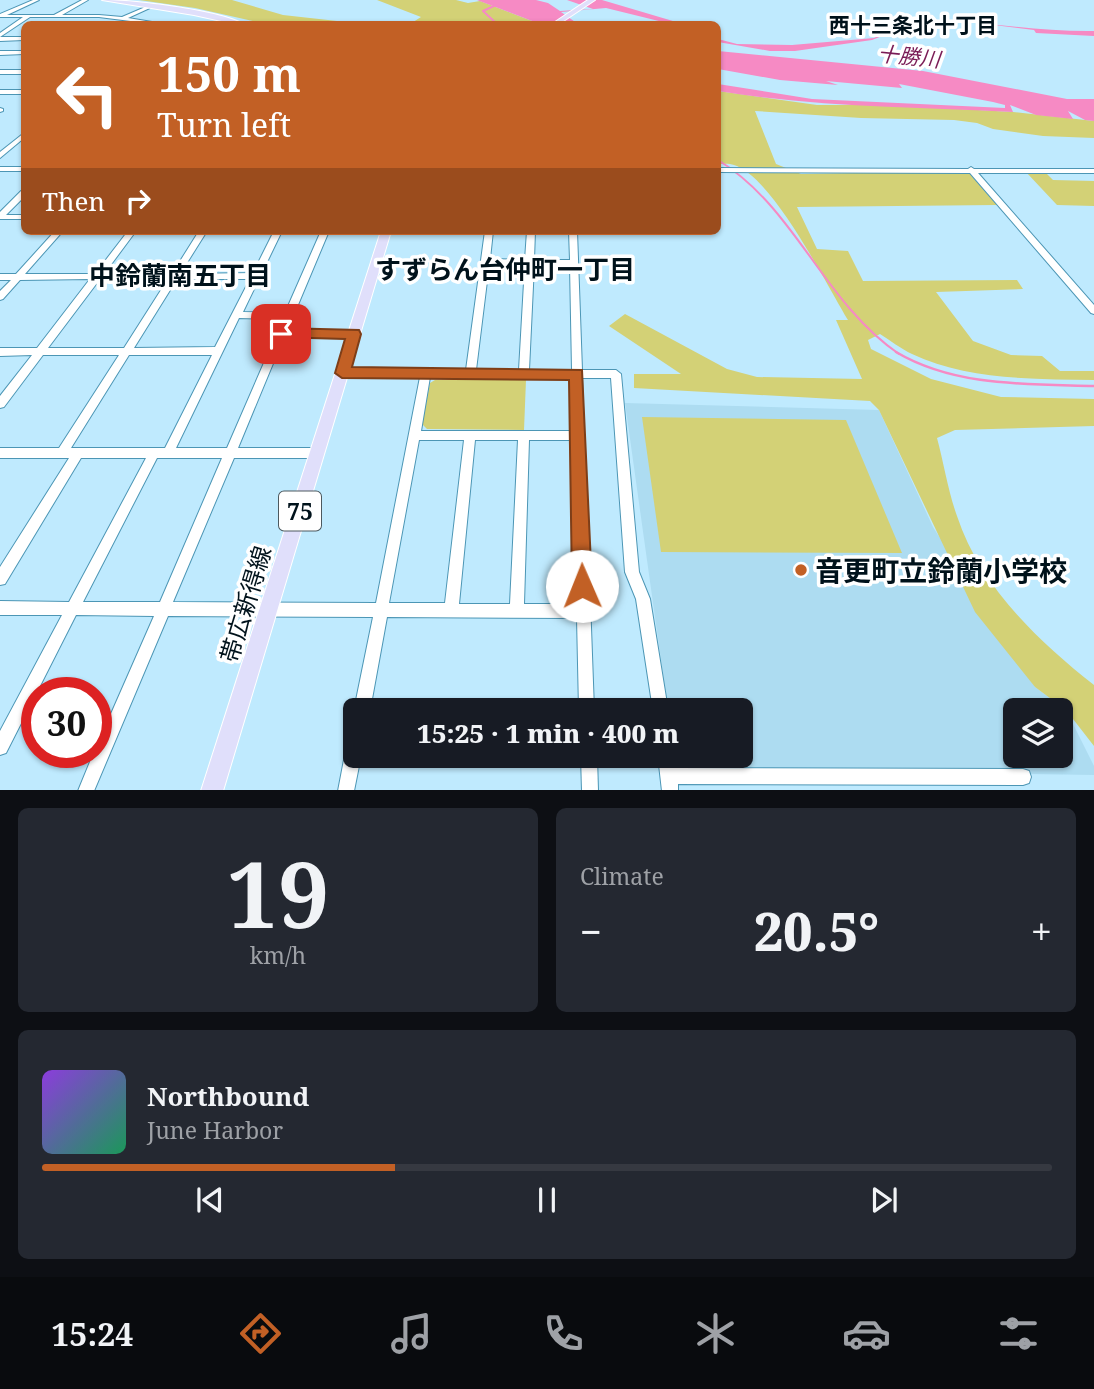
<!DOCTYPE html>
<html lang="en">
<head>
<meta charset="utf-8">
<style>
  :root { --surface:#171b24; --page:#242831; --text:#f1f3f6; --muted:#9ea1a6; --line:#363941; --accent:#c26025 }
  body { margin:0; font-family:"Noto Serif","Noto Sans JP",serif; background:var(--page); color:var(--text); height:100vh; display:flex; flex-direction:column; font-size:26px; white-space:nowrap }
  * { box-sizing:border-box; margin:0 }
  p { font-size:23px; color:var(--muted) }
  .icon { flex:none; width:38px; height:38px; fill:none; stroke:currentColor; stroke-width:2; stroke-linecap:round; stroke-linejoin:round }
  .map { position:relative; height:790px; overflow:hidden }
  .sheet { display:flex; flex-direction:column; gap:18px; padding:18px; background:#0d0f14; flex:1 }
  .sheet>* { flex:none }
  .banner { position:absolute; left:21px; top:21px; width:700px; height:214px; border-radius:10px; box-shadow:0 2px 5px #0004; background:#c26025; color:#fff; overflow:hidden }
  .buttons { position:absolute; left:1003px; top:698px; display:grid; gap:14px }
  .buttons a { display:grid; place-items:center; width:70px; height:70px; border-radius:10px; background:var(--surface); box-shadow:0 2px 5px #0004; font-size:35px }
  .speed { position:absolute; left:21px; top:677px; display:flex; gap:14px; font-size:35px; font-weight:700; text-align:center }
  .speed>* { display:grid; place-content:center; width:91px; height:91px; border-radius:50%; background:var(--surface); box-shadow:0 2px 5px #0004; line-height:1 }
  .speed .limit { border:10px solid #d22; background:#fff; color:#111 }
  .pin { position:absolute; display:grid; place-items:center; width:60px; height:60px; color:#fff; margin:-30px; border-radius:14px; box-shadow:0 4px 10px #0006 }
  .me { position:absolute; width:77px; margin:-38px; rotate:359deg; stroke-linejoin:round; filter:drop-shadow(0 0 5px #0008) }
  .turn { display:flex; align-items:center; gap:24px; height:147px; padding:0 21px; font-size:32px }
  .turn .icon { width:91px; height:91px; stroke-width:2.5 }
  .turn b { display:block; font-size:49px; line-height:60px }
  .then { display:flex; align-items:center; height:66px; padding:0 21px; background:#0003; gap:14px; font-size:26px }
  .big { font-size:52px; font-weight:800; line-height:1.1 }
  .sheet .widget { flex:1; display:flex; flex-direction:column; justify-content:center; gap:10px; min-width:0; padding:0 24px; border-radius:10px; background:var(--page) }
  .sheet .dial { align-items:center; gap:0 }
  .dial b { font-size:91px; line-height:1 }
  .song { display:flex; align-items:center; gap:21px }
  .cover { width:84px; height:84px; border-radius:10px; background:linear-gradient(135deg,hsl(270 70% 55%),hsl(150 70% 35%)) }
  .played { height:7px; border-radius:4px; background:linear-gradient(90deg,var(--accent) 35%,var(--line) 35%) }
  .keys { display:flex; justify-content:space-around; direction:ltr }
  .heat { display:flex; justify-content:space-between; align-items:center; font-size:38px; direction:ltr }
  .sheet .tiles { flex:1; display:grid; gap:18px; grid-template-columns:1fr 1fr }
  .widget:last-child { grid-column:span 2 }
  .trip { position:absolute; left:343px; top:698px; width:410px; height:70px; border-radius:10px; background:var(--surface); box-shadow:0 2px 5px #0004; font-weight:800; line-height:70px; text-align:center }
  .menu { display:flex; height:112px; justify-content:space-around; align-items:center; background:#090b0e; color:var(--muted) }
  .menu .icon { width:49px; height:49px }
  .menu .selected { color:var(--accent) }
  .menu b { font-size:32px; color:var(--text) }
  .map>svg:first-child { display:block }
  .built { fill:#addcf1; fill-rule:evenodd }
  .green { fill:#d3d176 }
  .water { fill:#f68ac4 }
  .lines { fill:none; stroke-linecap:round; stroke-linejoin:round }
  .stream-far1 { stroke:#f68ac4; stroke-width:2 }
  .stream { stroke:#f68ac4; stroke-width:2.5 }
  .minor-casing { stroke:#4c96b5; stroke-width:2 }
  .major-casing { stroke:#fff; stroke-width:2 }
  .minor { fill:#fff; fill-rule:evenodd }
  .major { fill:#e0dffb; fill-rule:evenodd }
  .route { fill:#c26025; stroke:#7e3e18; stroke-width:2 }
  .poi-dot { fill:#c26025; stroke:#fff; stroke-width:2.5 }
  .labels { text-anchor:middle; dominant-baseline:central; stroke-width:7; stroke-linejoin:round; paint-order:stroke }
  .far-neighbourhood-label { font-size:21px; font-weight:bold; fill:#00121b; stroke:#fff }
  .far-water-label { font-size:21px; font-style:italic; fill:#7a1c56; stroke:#fff }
  .shield { fill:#fff; stroke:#4c595f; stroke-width:2 }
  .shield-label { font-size:23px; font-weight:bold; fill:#00121b }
  .street-label { font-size:24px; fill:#00121b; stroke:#fff }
  .neighbourhood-label { font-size:26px; font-weight:bold; fill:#00121b; stroke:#fff }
  .near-poi-label { font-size:28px; font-weight:bold; fill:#00121b; stroke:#fff; text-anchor:start }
</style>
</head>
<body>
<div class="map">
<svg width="1094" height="791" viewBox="0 0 1094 791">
  <rect width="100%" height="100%" fill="#bfeafe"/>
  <!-- built -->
  <path class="built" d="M625 403 879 410 933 527 1035 687 1066 710 1094 766V775L676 768 674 756H740V710H668ZM1015 710H1060V756H1015Z"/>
  <!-- green -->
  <g class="green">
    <polygon points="139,0 232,0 283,15 364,24 266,24 195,8"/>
    <polygon points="377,0 456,0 468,3 480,1 540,24 410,24 421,17"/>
    <path d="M718 91 817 105H889L1013 112 1094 121V138L1043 136 993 129 977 123 954 120 861 118 755 111 776 164 801 174 960 171 969 173 997 205 797 207 817 249 848 251 863 281 1017 280 1023 289 936 292 973 341 1011 355 1042 356 1060 371H1094V380C1035 379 966 380 912 354 901 349 890 340 880 334L868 340 871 349 931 379 1001 397 1094 399V426L955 430 937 438C944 464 948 491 957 516 980 586 1038 641 1094 685V746L1066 710 1035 687 975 612 879 410 870 401 634 388V374H681L609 326 625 314 727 369 757 377 862 379 836 320H848C826 284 773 177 734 165 729 163 722 164 718 164Z"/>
    <polygon points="1026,172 1045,172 1053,180 1094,181 1094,206 1057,205"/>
    <polygon points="435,380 526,380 524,430 427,429 422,424 430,383"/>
    <polygon points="642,417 846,420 902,553 661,552"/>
  </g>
  <!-- water -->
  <g class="water">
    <polygon points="477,0 536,0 548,3 560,11 593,9 567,0 602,0 683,24 671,24 606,8 561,12 578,24 540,24"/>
    <path d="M913 20C974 19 1033 32 1094 31V36L1036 33 1034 30 961 21 918 22 872 40 795 51H770L718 42V39L737 44 792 45 874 38Z"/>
    <path d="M718 51 923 71 1067 99H1094V121L1085 120 1068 111 1073 119 1036 115 1010 105 1013 112C914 107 815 107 718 91V84L812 99 1005 108V105L993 102 899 84 902 88 826 81 838 85 780 80 718 69Z"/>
  </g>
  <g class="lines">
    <!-- stream-far1 -->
    <g class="stream-far1">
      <polyline points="496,5 483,11 497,24"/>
      <path d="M718 160C796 208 823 302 899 354"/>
    </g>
    <!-- stream -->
    <path class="stream" d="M896 352C955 387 1027 384 1094 386"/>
    <defs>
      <g id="minor">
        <polygon points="33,0 39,0 7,15 54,15 82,0 88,0 62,15 99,15 122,17 150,5 152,7 128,18 164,24 154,24 99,17 30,17 0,37 0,33 23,17 0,17 0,14"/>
        <polygon points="0,37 24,37 24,40 0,41"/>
        <polygon points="0,51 24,51 24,54 0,55"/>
        <rect x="0" y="70" width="24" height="4"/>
        <rect x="0" y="90" width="24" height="4"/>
        <polygon points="0,108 3,109 3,111 0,112"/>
        <polygon points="24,133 24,138 0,158 0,152"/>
        <rect x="0" y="167" width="24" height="4"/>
        <polygon points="971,167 974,169 1094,169 1094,173 978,173 1094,305 1094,314 1091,313 970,173 718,172 718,168 968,169"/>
        <polygon points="21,191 24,191 24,197 6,215 24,215 24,219 0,219 0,212"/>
        <path d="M55 231H63L25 274H95L128 231H136L104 274H172L199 231H207L180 274 253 273 274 231H282L243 312 285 313 321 231H329L287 331H354L359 334 354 337H284L238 448H318L322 450 324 453 322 456 318 458H234L173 602 376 603 420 377H343L338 373 343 369 466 370 485 231H493L490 259 525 260 527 231H535L534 260H570L569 231H577L582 370H616L621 374 639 572 650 599 668 710H653L636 599 625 572 611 378H582L594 710H579L577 618 387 617 370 710H355V712L354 710 373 617 168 616 94 791H78L94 752H96V748L154 616 76 615 6 753 0 755V731L62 615H0V601L69 602 146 458H81L5 584 0 585V567L69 458H0V448H59L119 355H43L4 407 0 408V396L32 355 0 356V348H37L90 279 20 280 3 299 0 300V291L11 280H0V274H16ZM489 265H525L519 370H476ZM534 265 570 266 572 370H529ZM100 279H168L124 348H48ZM177 279H250L215 347 134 348ZM239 318 283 319 227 448H176ZM129 355H212L165 448H71ZM430 377 572 378 573 431H421ZM419 440H464L445 603H389ZM475 440H518L510 604H459ZM529 440H574L577 604H524ZM157 458H222L160 602H83Z"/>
        <polygon points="355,736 355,756 361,756 354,791 338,791 347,744 349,738"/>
        <polygon points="581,756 597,756 598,791 582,791"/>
        <polygon points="658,756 674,756 676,768 1023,769 1029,771 1031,777 1029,783 1023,785 678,784 678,791 662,791"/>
      </g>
      <g id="major">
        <path d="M102 0C134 0 217 10 244 24H235L194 15Z"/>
        <polygon points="588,0 595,0 559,24 552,24"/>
        <polygon points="381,231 391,231 223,791 201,791"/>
      </g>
    </defs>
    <!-- minor casing -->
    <use href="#minor" class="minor-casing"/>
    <!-- major casing -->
    <use href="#major" class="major-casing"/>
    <!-- minor -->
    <use href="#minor" class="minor"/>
    <!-- major -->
    <use href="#major" class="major"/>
  </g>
  <!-- route -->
  <polygon class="route" points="281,328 359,330 361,334 352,367 582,370 592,586 589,593 582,596 575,593 572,586 569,380 342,378 335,373 345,339 276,337 274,334 276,330"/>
  <!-- markers -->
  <circle class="poi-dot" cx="801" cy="570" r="7"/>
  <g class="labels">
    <!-- far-neighbourhood labels -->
    <g class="far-neighbourhood-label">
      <text x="913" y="25">西十三条北十丁目</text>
    </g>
    <!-- far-water labels -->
    <g class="far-water-label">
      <text transform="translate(909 56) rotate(6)">十勝川</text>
    </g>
    <!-- shield labels -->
    <rect class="shield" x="279" y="491.5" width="42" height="39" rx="5"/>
    <g class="shield-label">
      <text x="300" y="511">75</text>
    </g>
    <!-- street labels -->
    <g class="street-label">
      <text transform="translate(245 604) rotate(-73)">帯広新得線</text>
    </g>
    <!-- neighbourhood labels -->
    <g class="neighbourhood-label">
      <text x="505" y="269">すずらん台仲町一丁目</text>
      <text x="180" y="275">中鈴蘭南五丁目</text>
    </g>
    <!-- near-poi labels -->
    <g class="near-poi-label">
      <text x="815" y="570">音更町立鈴蘭小学校</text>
    </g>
  </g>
</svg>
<div class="buttons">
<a><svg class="icon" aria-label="layers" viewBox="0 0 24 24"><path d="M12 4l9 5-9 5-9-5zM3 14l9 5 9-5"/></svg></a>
</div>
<div class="speed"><div class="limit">30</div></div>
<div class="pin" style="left:281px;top:334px;background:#d93025"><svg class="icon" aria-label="arrive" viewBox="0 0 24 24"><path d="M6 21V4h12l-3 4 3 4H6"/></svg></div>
<svg class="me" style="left:582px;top:586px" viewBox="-20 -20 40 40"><circle r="19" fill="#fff"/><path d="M0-13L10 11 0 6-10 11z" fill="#c26025"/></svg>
<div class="trip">15:25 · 1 min · 400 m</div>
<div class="banner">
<div class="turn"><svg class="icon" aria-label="left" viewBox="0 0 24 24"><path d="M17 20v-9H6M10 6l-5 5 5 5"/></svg><div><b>150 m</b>Turn left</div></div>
<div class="then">Then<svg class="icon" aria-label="right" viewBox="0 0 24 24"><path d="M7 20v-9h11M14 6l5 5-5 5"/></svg></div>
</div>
</div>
<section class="sheet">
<div class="tiles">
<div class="widget dial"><b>19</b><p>km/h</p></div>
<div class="widget"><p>Climate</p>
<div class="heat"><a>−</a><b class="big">20.5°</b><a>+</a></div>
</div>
<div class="widget">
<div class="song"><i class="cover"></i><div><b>Northbound</b><p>June Harbor</p></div></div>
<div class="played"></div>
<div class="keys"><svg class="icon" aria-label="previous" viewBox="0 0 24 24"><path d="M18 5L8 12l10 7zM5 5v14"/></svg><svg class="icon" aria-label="pause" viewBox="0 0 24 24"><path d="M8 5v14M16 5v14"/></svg><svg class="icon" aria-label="next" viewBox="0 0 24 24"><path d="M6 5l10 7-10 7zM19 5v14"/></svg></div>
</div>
</div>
</section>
<nav class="menu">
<b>15:24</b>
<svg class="icon selected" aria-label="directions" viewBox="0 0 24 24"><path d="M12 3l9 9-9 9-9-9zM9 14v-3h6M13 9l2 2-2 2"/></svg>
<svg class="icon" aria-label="music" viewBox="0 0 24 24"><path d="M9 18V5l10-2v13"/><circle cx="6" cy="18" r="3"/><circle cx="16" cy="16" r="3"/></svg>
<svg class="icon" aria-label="phone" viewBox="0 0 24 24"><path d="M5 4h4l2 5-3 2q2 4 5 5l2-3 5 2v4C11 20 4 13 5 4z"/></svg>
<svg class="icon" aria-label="climate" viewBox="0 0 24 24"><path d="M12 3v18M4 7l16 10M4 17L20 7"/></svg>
<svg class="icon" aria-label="car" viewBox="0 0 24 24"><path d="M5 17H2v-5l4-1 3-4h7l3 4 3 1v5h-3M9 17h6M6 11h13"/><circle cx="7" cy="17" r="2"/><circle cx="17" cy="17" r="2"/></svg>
<svg class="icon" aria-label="filters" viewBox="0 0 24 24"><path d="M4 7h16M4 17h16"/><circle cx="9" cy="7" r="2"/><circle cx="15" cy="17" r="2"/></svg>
</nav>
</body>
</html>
